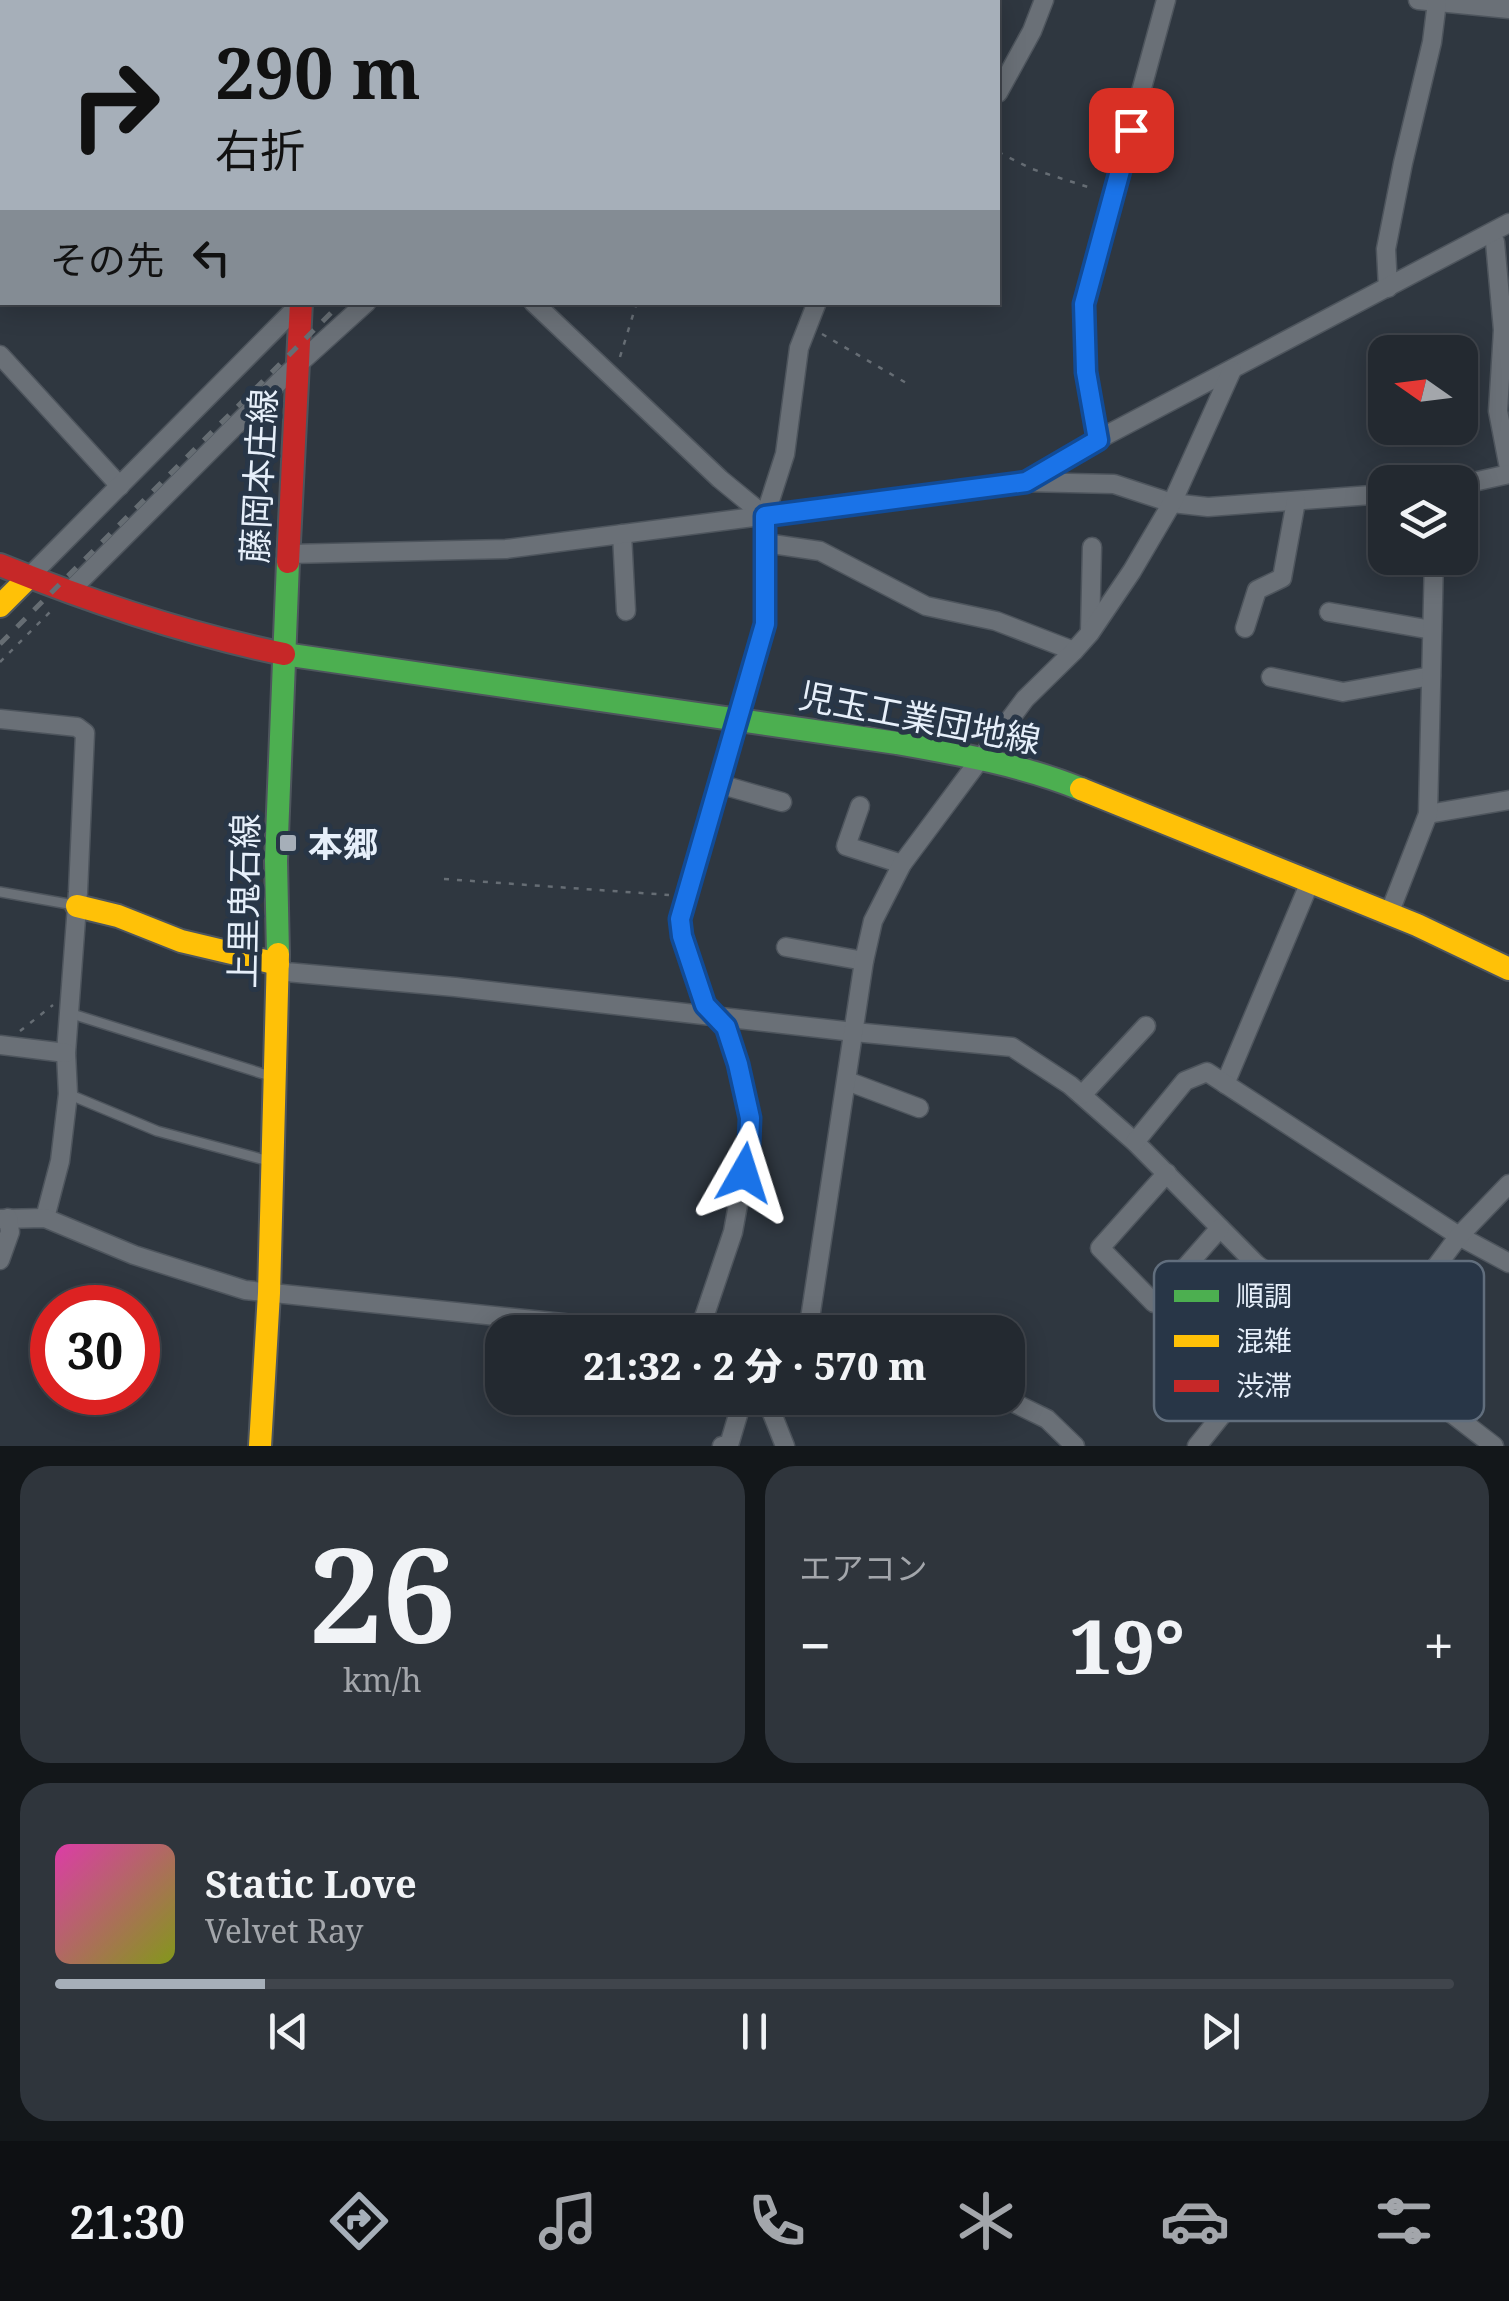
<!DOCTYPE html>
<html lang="ja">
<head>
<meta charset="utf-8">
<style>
  :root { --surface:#232930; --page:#2f353c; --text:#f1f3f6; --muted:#a3a6ab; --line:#40454c; --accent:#a6afb9 }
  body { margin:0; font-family:"Noto Serif","Noto Sans JP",serif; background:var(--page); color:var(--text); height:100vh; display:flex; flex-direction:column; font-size:38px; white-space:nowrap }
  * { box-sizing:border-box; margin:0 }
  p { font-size:32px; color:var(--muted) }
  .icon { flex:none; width:55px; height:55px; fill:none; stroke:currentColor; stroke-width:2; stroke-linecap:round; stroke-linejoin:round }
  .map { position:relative; height:1446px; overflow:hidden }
  .drawer { display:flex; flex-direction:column; gap:20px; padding:20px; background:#13171a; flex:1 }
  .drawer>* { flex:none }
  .hud { position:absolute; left:0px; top:0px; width:1000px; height:305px; box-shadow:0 5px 25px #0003,0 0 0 2px var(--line); background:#a6afb9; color:#111; overflow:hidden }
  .needle { width:65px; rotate:284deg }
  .tools { position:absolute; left:1368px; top:335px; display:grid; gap:20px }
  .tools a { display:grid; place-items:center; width:110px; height:110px; border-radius:20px; background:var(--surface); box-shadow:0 5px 25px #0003,0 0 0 2px var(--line); font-size:50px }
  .speed { position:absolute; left:30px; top:1285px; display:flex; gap:20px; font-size:50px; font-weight:700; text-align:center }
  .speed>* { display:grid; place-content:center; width:130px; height:130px; border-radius:50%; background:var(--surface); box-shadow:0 5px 25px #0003,0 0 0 2px var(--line); line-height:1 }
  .speed .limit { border:15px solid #d22; background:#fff; color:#111 }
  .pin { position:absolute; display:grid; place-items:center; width:85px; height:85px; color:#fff; margin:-42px; border-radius:20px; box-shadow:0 5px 15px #0006 }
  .me { position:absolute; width:110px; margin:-55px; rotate:6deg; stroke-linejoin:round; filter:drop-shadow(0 0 8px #0008) }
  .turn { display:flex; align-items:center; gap:35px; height:210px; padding:0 50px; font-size:45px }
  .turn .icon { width:130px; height:130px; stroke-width:2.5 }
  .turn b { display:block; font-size:70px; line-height:85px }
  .then { display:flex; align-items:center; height:95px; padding:0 50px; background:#0003; gap:20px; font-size:38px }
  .big { font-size:75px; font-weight:800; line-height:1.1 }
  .drawer .widget { flex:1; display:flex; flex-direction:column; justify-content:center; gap:15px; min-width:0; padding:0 35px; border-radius:30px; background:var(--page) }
  .drawer .dial { align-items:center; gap:0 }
  .dial b { font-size:130px; line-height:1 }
  .song { display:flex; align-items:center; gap:30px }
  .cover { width:120px; height:120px; border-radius:15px; background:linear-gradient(135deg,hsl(320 70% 55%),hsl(70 70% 35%)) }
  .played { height:10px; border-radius:5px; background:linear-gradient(90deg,var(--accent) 15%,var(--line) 15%) }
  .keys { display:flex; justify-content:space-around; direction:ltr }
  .heat { display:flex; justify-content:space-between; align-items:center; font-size:55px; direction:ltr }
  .drawer .tiles { flex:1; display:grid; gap:20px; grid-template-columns:1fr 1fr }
  .widget:last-child { grid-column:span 2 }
  .trip { position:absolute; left:485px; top:1315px; width:540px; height:100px; border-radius:30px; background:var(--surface); box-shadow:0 5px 25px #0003,0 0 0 2px var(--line); font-weight:800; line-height:100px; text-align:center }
  .tab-bar { display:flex; height:160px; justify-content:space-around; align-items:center; background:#0e1013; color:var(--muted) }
  .tab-bar .icon { width:70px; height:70px }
  .tab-bar .selected { color:var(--accent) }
  .tab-bar b { font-size:45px; color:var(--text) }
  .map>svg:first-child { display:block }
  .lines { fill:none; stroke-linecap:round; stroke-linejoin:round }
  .lane-casing { stroke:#4e555d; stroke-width:12 }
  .street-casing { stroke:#4e555d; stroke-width:21 }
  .fast-casing { stroke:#4e555d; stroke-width:26 }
  .slow-casing { stroke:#4e555d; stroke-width:26 }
  .jam-casing { stroke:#4e555d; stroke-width:26 }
  .path { stroke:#666d74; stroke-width:2.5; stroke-dasharray:5 8; stroke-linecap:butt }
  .lane { stroke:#6a7077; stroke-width:9 }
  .street { stroke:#6a7077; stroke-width:18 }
  .fast { stroke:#4caf50; stroke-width:22 }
  .slow { stroke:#ffc107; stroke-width:22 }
  .jam { stroke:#c62828; stroke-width:22 }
  .rail { stroke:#666d73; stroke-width:5; stroke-dasharray:12 12; stroke-linecap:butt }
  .route-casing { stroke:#114b97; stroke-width:25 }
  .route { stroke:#1a73e8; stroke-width:18 }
  .poi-dot { fill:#a6afb9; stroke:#283647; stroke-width:4 }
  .labels { text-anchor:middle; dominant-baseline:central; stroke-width:10; stroke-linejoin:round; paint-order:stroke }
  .street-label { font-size:35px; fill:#e6effa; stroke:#283647 }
  .poi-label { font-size:35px; font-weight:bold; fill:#e6effa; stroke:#283647; text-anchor:start }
  .key { fill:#283647; stroke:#616e7d; stroke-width:2.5 }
  .key-label { font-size:28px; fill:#e6effa }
</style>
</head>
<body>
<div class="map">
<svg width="1509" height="1446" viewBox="0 0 1509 1446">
  <rect width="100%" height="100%" fill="#2f3740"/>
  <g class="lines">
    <defs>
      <g id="lane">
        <polyline points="0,892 74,905"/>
        <polyline points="69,1013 267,1075"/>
        <polyline points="68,1094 157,1131 269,1161"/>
      </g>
      <g id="street">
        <polyline points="1418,0 1509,9"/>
        <polyline points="457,2 458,0"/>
        <polyline points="597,2 600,0"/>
        <polyline points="678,2 680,0"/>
        <polyline points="998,93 1032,31 1044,0"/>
        <polyline points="1495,242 1503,330 1498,411 1509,468"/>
        <polyline points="1388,288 1386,249 1403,163 1432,42 1437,2"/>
        <polyline points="533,302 720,479 765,516"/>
        <polyline points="0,355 120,486"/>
        <polyline points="1099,439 1086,372 1083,304 1166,0"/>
        <polyline points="1026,482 1099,439 1509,223"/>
        <polyline points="1460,485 1509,474"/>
        <polyline points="622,534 626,611"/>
        <polyline points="765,543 820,551 926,606 996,621 1074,651"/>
        <polyline points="289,554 506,549 1025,482 1114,484 1172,503 1208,507 1385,494"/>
        <polyline points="29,577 301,303"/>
        <polyline points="69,592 283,378 367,302"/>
        <polyline points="1329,612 1432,630"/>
        <polyline points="1245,628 1257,590 1282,578 1296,501"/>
        <polyline points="1090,632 1092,547"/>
        <polyline points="1271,677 1343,692 1431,676"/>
        <polyline points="0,719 77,727 85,733 78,892 66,1053 68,1094 60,1161 45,1218"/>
        <polyline points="719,784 782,802"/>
        <polyline points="860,806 846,846 902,864"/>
        <polyline points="1428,814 1509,800"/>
        <polyline points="1389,914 1428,814 1434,558"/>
        <polyline points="786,947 864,961"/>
        <polyline points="278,964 286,972 455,987 854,1032 1012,1047 1070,1085 1135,1142 1256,1264 1372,1352"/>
        <polyline points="0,1045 66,1053"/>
        <polyline points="847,1081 919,1108"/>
        <polyline points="1225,1084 1310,882"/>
        <polyline points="1082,1095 1146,1026"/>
        <polyline points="1135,1142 1185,1081 1207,1072 1459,1236 1509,1263"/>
        <polyline points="1167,1173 1100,1248 1154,1303 1220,1228"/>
        <polyline points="0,1219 45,1218 134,1255 245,1290 650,1332"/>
        <polyline points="0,1260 10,1232 8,1218"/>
        <polyline points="699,1332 733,1232 749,1144 750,1118 738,1064 726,1027 705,1005 682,936 680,919 765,625 765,516 785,454 799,348 817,302"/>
        <polyline points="808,1332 864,961 873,921 902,864 1025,699 1074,651 1090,633 1132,571 1172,503 1232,370"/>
        <polyline points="766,1398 785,1446"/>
        <polyline points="1004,1398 1047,1419 1075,1446"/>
        <polyline points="722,1446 729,1445 743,1398"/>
        <polyline points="1197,1446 1310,1305"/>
        <polyline points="1494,1446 1372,1352 1459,1236 1509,1184"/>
      </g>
      <g id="fast">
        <path d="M284 654 897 743C959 754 1022 765 1081 789"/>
        <polyline points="278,954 276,861 288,562"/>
      </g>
      <g id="slow">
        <polyline points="316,0 316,2"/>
        <polyline points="0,606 29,577"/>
        <polyline points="1081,789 1417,925 1509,969"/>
        <polyline points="77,906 118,916 181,941 278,964"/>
        <polyline points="260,1446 269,1293 278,954"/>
      </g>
      <g id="jam">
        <polyline points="288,562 301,302"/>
        <path d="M0 565C91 602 187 634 284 654"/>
      </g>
    </defs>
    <!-- lane casing -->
    <use href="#lane" class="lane-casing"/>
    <!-- street casing -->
    <use href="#street" class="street-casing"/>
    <!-- fast casing -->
    <use href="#fast" class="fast-casing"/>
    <!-- slow casing -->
    <use href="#slow" class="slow-casing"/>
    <!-- jam casing -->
    <use href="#jam" class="jam-casing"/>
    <!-- path -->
    <g class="path">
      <polyline points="998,152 1032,169 1094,189"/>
      <polyline points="822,334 908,384"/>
      <polyline points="620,357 637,302"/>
      <polyline points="0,662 52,610"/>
      <polyline points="444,879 669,895"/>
      <polyline points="20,1031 53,1005"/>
    </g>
    <!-- lane -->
    <use href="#lane" class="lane"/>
    <!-- street -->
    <use href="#street" class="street"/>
    <!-- fast -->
    <use href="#fast" class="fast"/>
    <!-- slow -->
    <use href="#slow" class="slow"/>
    <!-- jam -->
    <use href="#jam" class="jam"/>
    <!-- rail -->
    <g class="rail">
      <polyline points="642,2 645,0"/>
      <polyline points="0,644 342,302"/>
    </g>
  </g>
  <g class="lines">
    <defs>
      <polyline id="route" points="744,1173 749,1144 750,1118 738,1064 726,1027 705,1005 682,936 680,919 765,624 765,516 1026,482 1098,440 1086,372 1084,304 1131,130"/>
    </defs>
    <!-- route casing -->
    <use href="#route" class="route-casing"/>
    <!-- route -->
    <use href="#route" class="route"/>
  </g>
  <!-- markers -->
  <rect class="poi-dot" x="278" y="833" width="20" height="20" rx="5"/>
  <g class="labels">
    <!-- street labels -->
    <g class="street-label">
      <text transform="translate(258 476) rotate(-87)">藤岡本庄線</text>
      <text transform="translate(920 717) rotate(11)">児玉工業団地線</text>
      <text transform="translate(243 901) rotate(-89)">上里鬼石線</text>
    </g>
    <!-- poi labels -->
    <g class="poi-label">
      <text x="308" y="843">本郷</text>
    </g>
  </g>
  <!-- legend -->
  <rect x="1154" y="1261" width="330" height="160" rx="15" class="key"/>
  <rect x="1174" y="1290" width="45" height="12" fill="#4caf50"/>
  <rect x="1174" y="1335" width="45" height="12" fill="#ffc107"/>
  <rect x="1174" y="1380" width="45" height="12" fill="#c62828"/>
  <g class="key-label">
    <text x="1236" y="1306">順調</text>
    <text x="1236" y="1351">混雑</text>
    <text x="1236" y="1396">渋滞</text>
  </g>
</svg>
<div class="tools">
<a><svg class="needle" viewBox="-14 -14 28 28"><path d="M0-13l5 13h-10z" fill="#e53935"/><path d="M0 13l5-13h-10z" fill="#a3a6ab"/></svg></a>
<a><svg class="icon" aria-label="layers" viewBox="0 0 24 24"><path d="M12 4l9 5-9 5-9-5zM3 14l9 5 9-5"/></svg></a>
</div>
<div class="speed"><div class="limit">30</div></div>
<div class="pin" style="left:1131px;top:130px;background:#d93025"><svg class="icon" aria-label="arrive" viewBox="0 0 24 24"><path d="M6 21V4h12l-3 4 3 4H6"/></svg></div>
<svg class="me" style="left:744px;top:1173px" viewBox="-20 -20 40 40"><path d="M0-17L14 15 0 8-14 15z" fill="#1a73e8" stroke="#fff" stroke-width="4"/></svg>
<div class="trip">21:32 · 2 分 · 570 m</div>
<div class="hud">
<div class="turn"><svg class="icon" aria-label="right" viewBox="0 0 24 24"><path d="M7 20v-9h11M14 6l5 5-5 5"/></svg><div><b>290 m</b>右折</div></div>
<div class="then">その先<svg class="icon" aria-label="left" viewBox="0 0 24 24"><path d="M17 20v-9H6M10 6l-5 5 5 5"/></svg></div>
</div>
</div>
<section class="drawer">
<div class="tiles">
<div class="widget dial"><b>26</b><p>km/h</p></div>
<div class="widget"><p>エアコン</p>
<div class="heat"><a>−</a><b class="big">19°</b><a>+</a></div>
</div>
<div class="widget">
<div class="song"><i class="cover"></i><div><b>Static Love</b><p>Velvet Ray</p></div></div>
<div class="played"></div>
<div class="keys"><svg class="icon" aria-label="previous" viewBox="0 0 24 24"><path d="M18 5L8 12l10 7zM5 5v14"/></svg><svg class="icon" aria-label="pause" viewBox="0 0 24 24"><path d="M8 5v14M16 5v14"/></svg><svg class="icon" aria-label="next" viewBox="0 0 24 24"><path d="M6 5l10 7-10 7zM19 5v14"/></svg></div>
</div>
</div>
</section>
<nav class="tab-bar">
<b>21:30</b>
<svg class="icon selected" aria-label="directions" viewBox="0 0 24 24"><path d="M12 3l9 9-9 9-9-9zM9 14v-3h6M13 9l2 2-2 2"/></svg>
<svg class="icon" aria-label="music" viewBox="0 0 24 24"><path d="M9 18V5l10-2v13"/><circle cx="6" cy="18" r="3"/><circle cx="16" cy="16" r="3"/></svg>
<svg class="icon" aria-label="phone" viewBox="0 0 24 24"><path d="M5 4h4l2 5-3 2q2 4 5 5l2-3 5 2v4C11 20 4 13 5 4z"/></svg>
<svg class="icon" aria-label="climate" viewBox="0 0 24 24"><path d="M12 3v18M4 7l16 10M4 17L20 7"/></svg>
<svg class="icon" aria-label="car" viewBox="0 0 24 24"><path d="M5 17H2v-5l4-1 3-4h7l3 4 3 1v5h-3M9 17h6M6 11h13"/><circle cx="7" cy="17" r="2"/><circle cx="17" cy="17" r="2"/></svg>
<svg class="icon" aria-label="filters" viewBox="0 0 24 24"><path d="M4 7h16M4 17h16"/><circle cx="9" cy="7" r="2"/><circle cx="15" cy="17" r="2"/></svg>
</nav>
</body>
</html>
